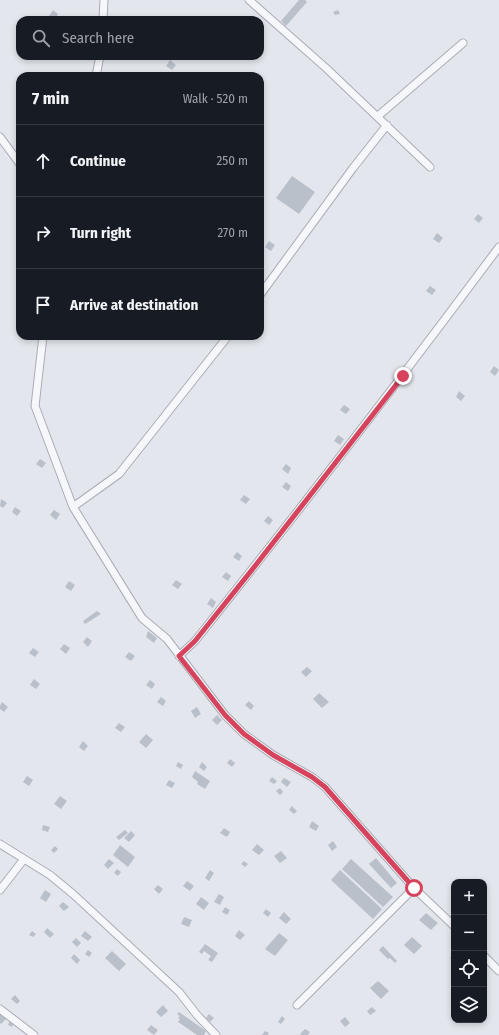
<!DOCTYPE html>
<meta charset="utf-8">
<style>
:root{--surface:#171b24;--page:#242831;--text:#f1f3f6;--muted:#9ea1a6;--line:#363941}
body{margin:0;font-family:"Fira Sans Condensed",sans-serif;background:var(--page);color:var(--text)}
.controls{position:absolute;right:12px;bottom:12px;display:grid;overflow:hidden;border-radius:8px;box-shadow:0 2px 6px #0003}
.controls button{width:36px;height:36px;display:grid;place-items:center;padding:0;border:0;border-bottom:1px solid var(--line);background:var(--surface);color:var(--text);font:20px sans-serif}
.stop{position:absolute;width:12px;height:12px;margin:-9px;border:3px solid #d5435c;border-radius:50%;background:#fff}
.stop.end{background:#d5435c;border-color:#fff;box-shadow:0 1px 4px #0008}
.list{margin:0;padding:0;list-style:none}
h2{display:flex;justify-content:space-between;align-items:center;height:52px;margin:0;padding:0 16px;font-size:17px}
h2 small{font-size:13px;font-weight:400;color:var(--muted)}
.list li{display:grid;grid-template-columns:26px 1fr auto;gap:12px;align-items:center;box-sizing:border-box;height:72px;padding:0 16px;border-top:1px solid var(--line)}
.list b{display:block;font-size:15px;white-space:nowrap}
.list em{font-size:13px;font-style:normal;color:var(--muted)}
.icon{flex:none;width:22px;height:22px;fill:none;stroke:currentColor;stroke-width:2;stroke-linecap:round;stroke-linejoin:round}
.map{position:relative;flex:none;width:499px;height:1035px;overflow:hidden}
.search{position:absolute;background:var(--surface);box-shadow:0 2px 6px #0003;left:16px;top:16px;width:248px;height:44px;display:flex;align-items:center;gap:10px;box-sizing:border-box;padding:0 14px;border-radius:12px;color:var(--muted);font-size:15px}
.panel{position:absolute;background:var(--surface);box-shadow:0 2px 6px #0003;left:16px;top:72px;width:248px;height:268px;border-radius:12px}
.map>svg:first-child{display:block}
.building{fill:#bac0ca}
.lines{fill:none;stroke-linecap:round;stroke-linejoin:round}
.minor-casing{stroke:#a8adb7;stroke-width:9}
.minor{stroke:#f6f7fa;stroke-width:7}
.route{stroke:#d5435c;stroke-width:5}
</style>
<div class="map">
<svg width="499" height="1035" viewBox="0 0 499 1035">
<rect width="100%" height="100%" fill="#e3e6ec"/>
<path class="building" d="M299,0H305L307,2L286,26L281,21Z
M53,10L58,14L55,20L49,16Z
M338,10L340,14L335,15L333,12Z
M170,60L176,65L172,70L166,66Z
M292,176L315,192L299,214L276,198Z
M478,214L483,218L479,223L474,219Z
M437,233L443,238L439,243L433,239Z
M269,241L275,245L271,251L265,247Z
M430,286L436,290L432,295L426,291Z
M494,366L499,370L495,376L490,372Z
M459,391L465,396L461,401L456,397Z
M344,405L350,409L346,414L340,410Z
M338,435L344,439L340,445L334,441Z
M40,459L46,463L42,468L36,464Z
M286,464L291,468L288,474L282,469Z
M286,482L291,486L288,491L282,487Z
M244,495L250,499L246,504L240,500Z
M1,499L7,503L3,508L0,506Z
M15,507L21,511L17,516L12,512Z
M54,510L60,514L56,520L50,515Z
M268,516L273,520L269,525L264,521Z
M237,552L242,556L239,561L233,557Z
M226,572L231,576L228,581L222,577Z
M176,580L182,584L178,589L172,585Z
M69,581L75,585L71,591L65,587Z
M211,598L216,602L213,608L207,604Z
M97,611L101,614L85,624L83,621Z
M148,631L157,638L154,643L146,637Z
M87,637L92,641L88,647L83,642Z
M64,644L70,648L66,654L60,649Z
M33,648L39,652L35,657L29,653Z
M129,652L135,656L131,661L125,657Z
M307,667L312,671L306,677L301,672Z
M34,679L40,684L36,689L30,685Z
M150,680L155,684L152,689L146,685Z
M319,693L329,702L322,708L313,699Z
M161,697L166,701L163,706L157,702Z
M249,701L254,706L251,710L245,705Z
M2,702L8,707L4,712L0,709V706Z
M197,707L201,714L195,718L191,711Z
M217,715L222,720L217,725L212,720Z
M119,723L125,727L121,732L115,728Z
M146,734L153,740L146,748L139,742Z
M83,741L88,746L84,751L79,747Z
M230,759L235,763L232,767L227,763Z
M178,762L183,765L181,769L176,766Z
M202,762L207,767L204,771L199,767Z
M195,771L210,781L205,789L197,784L198,782L192,777Z
M27,776L33,780L29,786L23,782Z
M272,777L277,781L274,784L269,781Z
M284,778L291,782L287,787L281,782Z
M169,780L175,783L172,788L166,785Z
M280,788L283,792L280,795L276,791Z
M60,796L67,801L61,809L54,804Z
M292,806L297,811L294,814L289,810Z
M312,821L319,826L316,831L309,827Z
M43,825L50,827L48,832L42,830Z
M224,828L230,832L227,837L220,833Z
M125,830L128,833L119,840L116,837Z
M131,831L135,835L129,842L124,838Z
M333,841L337,847L332,851L328,845Z
M257,844L264,850L259,855L252,850Z
M120,845L135,857L128,867L113,855Z
M55,846L58,849L54,853L51,850Z
M281,851L287,858L280,863L274,856Z
M376,858L397,883L391,888L369,864Z
M109,859L114,863L108,869L104,865Z
M351,859L393,897L383,907L342,869Z
M244,861L248,864L245,867L241,864Z
M117,869L121,872L118,876L114,873Z
M210,870L214,873L209,881L205,878Z
M340,870L382,909L373,919L331,880Z
M187,881L194,886L190,891L183,886Z
M158,885L163,889L159,894L154,889Z
M45,890L51,894L46,902L40,898Z
M219,894L224,897L220,905L214,902Z
M201,897L209,903L204,910L196,904Z
M63,902L69,907L64,911L59,906Z
M225,907L230,910L227,915L222,912Z
M266,909L271,913L268,917L263,913Z
M284,912L291,919L286,924L279,918Z
M426,913L438,923L431,930L419,920Z
M184,917L192,920L189,927L181,924Z
M47,928L54,934L50,938L44,932Z
M239,930L245,935L240,940L235,936Z
M32,931L36,934L33,937L29,935Z
M85,931L92,937L88,941L81,936Z
M279,933L288,940L275,956L265,949Z
M412,937L422,946L414,954L404,945Z
M76,938L81,943L77,947L72,942Z
M205,944L218,953L212,962L208,960L211,956L204,951L202,954L199,952Z
M383,946L397,961L395,963L390,958L388,959L379,950Z
M88,950L92,953L89,957L85,954Z
M112,951L126,964L119,971L105,958Z
M74,954L80,960L77,964L71,958Z
M454,954V962L450,958Z
M378,981L389,991L381,999L370,988Z
M15,995L20,1001L17,1004L11,999Z
M163,1005L168,1011L161,1017L156,1012Z
M372,1007L376,1011L370,1015L367,1011Z
M0,1012L7,1018L1,1024L0,1023Z
M179,1012L206,1031L204,1035H197L178,1022L180,1019L178,1018L180,1016L177,1014Z
M209,1014L214,1018L210,1022L206,1018Z
M282,1016L285,1019L281,1024L278,1022Z
M345,1017L350,1023L345,1027L340,1021Z
M10,1020L14,1023L12,1027L8,1025Z
M151,1025L158,1030L154,1035L147,1030Z
M305,1029L310,1032L308,1035H301L300,1034Z
M265,1031L269,1033L268,1035H262Z"/>
<g class="lines">
<defs>
<path id="minor" d="M249,0L326,68L430,167
M103,20L104,0
M96,76L100,56
M378,116L463,43
M0,137L20,164
M260,295L353,168L387,125
M43,336L35,406L73,507L142,618L167,639L225,715L244,734L273,755L312,777L325,787L414,888L454,926
M73,507L119,474L228,336
M179,656L195,641C299,511 400,380 499,247
M0,844L50,875L73,894L179,992L197,1015L216,1035
M0,890L24,859
M484,956L499,971
M297,1005L414,888
M0,1009L34,1035"/>
</defs>
<use href="#minor" class="minor-casing"/>
<use href="#minor" class="minor"/>
</g>
<g class="lines">
<path class="route" d="M403,376L255,566L195,641L179,656L225,715L244,734L273,755L312,777L325,787L414,888"/>
</g>
</svg>
<div class="controls">
<button>+</button>
<button>−</button>
<button><svg class="icon" aria-label="locate" viewBox="0 0 24 24"><circle cx="12" cy="12" r="6"/><path d="M12 2v4M12 18v4M2 12h4M18 12h4"/></svg></button>
<button><svg class="icon" aria-label="layers" viewBox="0 0 24 24"><path d="M12 4l9 5-9 5-9-5zM3 14l9 5 9-5"/></svg></button>
</div>
<div class="stop" style="left:414px;top:888px"></div>
<div class="stop end" style="left:403px;top:376px"></div>
<div class="search"><svg class="icon" aria-label="search" viewBox="0 0 24 24"><circle cx="10" cy="10" r="6"/><path d="M15 15l6 6"/></svg>Search here</div>
<section class="panel">
<h2>7 min<small>Walk · 520 m</small></h2>
<ul class="list">
<li><svg class="icon" aria-label="ahead" viewBox="0 0 24 24"><path d="M12 20V5M6 11l6-6 6 6"/></svg><div><b>Continue</b></div><em>250 m</em></li>
<li><svg class="icon" aria-label="right" viewBox="0 0 24 24"><path d="M7 20v-9h11M14 6l5 5-5 5"/></svg><div><b>Turn right</b></div><em>270 m</em></li>
<li><svg class="icon" aria-label="arrive" viewBox="0 0 24 24"><path d="M6 21V4h12l-3 4 3 4H6"/></svg><div><b>Arrive at destination</b></div></li>
</ul>
</section>
</div>
